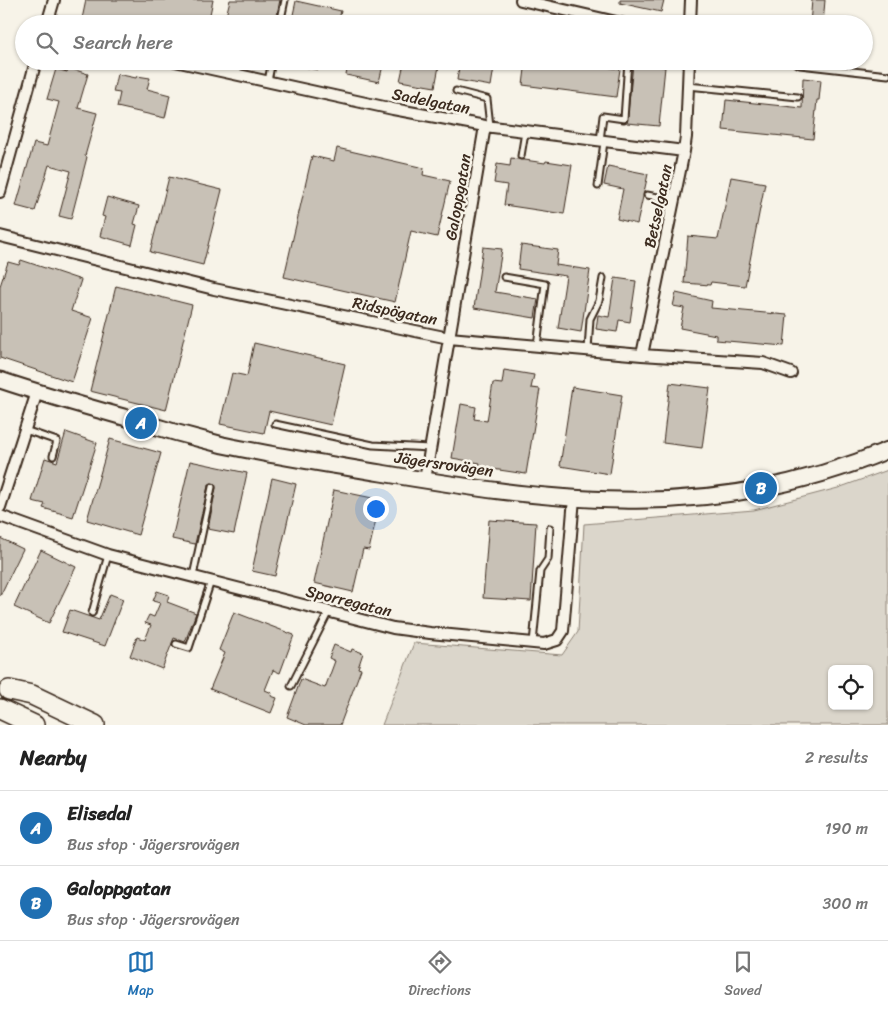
<!DOCTYPE html>
<meta charset="utf-8">
<style>
:root{--surface:#fff;--page:#f2f2f2;--text:#222;--muted:#767676;--line:#e0e0e0;--accent:#1f6fb2}
body{margin:0;font-family:Sriracha,sans-serif;background:var(--page);color:var(--text)}
.controls{position:absolute;right:15px;bottom:15px;display:grid;overflow:hidden;border-radius:8px;box-shadow:0 1px 4px #0004}
.controls button{width:45px;height:45px;display:grid;place-items:center;padding:0;border:0;border-bottom:1px solid var(--line);background:var(--surface);color:var(--text);font:25px sans-serif}
.you{position:absolute;left:375px;top:508px;width:18px;height:18px;margin:-12px;border:4px solid #fff;border-radius:50%;background:#1a73e8;box-shadow:0 0 0 8px #1a73e833}
.badge{display:grid;place-items:center;width:32px;height:32px;border-radius:50%;background:var(--accent);color:#fff;font-size:16px;font-weight:700}
.pin{position:absolute;translate:-50% -50%;border:2px solid #fff;box-shadow:0 1px 5px #0006}
.list{margin:0;padding:0;list-style:none}
h2{display:flex;justify-content:space-between;align-items:center;height:65px;margin:0;padding:0 20px;font-size:21px}
h2 small{font-size:16px;font-weight:400;color:var(--muted)}
.list li{display:grid;grid-template-columns:32px 1fr auto;gap:15px;align-items:center;box-sizing:border-box;height:75px;padding:0 20px;border-top:1px solid var(--line)}
.list b{display:block;font-size:19px;white-space:nowrap}
.list p{margin:0;font-size:16px;white-space:nowrap;color:var(--muted)}
.list em{font-size:16px;font-style:normal;color:var(--muted)}
.icon{flex:none;width:28px;height:28px;fill:none;stroke:currentColor;stroke-width:2;stroke-linecap:round;stroke-linejoin:round}
.map{position:relative;flex:none;width:888px;height:725px;overflow:hidden}
.search{position:absolute;background:var(--surface);box-shadow:0 1px 4px #0004;left:15px;right:15px;top:15px;height:55px;display:flex;align-items:center;gap:12px;box-sizing:border-box;padding:0 18px;border-radius:28px;color:var(--muted);font-size:19px}
.sheet{height:215px;background:var(--surface)}
nav{display:flex;justify-content:space-around;align-items:center;box-sizing:border-box;height:70px;border-top:1px solid var(--line);background:var(--surface);font-size:14px;color:var(--muted)}
nav a{display:grid;justify-items:center;gap:2px}
nav .on{color:var(--accent)}
.map>svg:first-child{display:block}
.green{fill:#dbd6cb;stroke:#8b8074;fill-rule:evenodd}
.building{fill:#c8c1b6;stroke:#3b2a1e}
.lines{fill:none;stroke-linecap:round;stroke-linejoin:round}
.lane-casing{stroke:#3b2a1e;stroke-width:9}
.street-casing{stroke:#3b2a1e;stroke-width:14}
.secondary-casing{stroke:#3b2a1e;stroke-width:19}
.highway-casing{stroke:#3b2a1e;stroke-width:22}
.lane{stroke:#f7f3e8;stroke-width:5}
.street{stroke:#f7f3e8;stroke-width:10}
.secondary{stroke:#f7f3e8;stroke-width:15}
.highway{stroke:#f7f3e8;stroke-width:19}
.labels{text-anchor:middle;dominant-baseline:central;stroke-width:5;stroke-linejoin:round;paint-order:stroke}
.street-label{font-size:16px;fill:#3b2a1e;stroke:#f7f3e8}
</style>
<div class="map">
<svg width="888" height="725" viewBox="0 0 888 725">
<rect width="100%" height="100%" fill="#f7f3e8"/>
<filter id="ink" filterUnits="userSpaceOnUse"><feTurbulence type="fractalNoise" baseFrequency=".02" numOctaves="2"/><feDisplacementMap in="SourceGraphic" scale="10" xChannelSelector="R" yChannelSelector="G"/><feConvolveMatrix kernelMatrix="1 2 1 2 8 2 1 2 1" color-interpolation-filters="sRGB"/></filter>
<g filter="url(#ink)">
<path class="green" d="M888,470V725H382L414,643L562,655L578,632L584,524L754,510L838,488ZM832,669H869V706H832Z"/>
<path class="building" d="M86,0H213L208,24H104L82,19Z
M230,0H280L275,24H224Z
M620,0H664L661,12L620,3Z
M812,0H825L823,24H810Z
M296,1L341,11L338,24H291Z
M292,61H320L318,70L291,64Z
M349,61H384L379,82L346,75Z
M412,61H440L435,87L400,81L404,63L411,64Z
M460,61H495L491,86L457,80Z
M526,61H560L620,69L616,97L523,85Z
M633,64L665,67L659,126L627,123Z
M69,68L88,74L78,108L97,113L85,156L87,157L71,219L59,216L71,171L49,165L35,211L16,206L34,143L47,146L59,102L47,99L56,69L67,72Z
M117,74L136,78L137,76L150,78L147,89L170,95L165,118L117,107L120,93L113,92Z
M803,78L821,80L819,100H817L813,139L723,130L726,100L802,108Z
M337,148L424,168L423,175L450,181L437,237L411,231L395,302L284,277L312,156L334,161Z
M511,158L545,163L546,161L572,165L564,214L504,205L507,185L494,183L497,164L510,166Z
M608,166L648,174L637,224L617,219L623,189L604,185Z
M169,177L222,190L203,265L150,252Z
M731,177L765,183L745,286L711,282L710,285L684,283L688,236L718,239Z
M107,197L139,206L134,224L137,225L132,245L100,236L105,217L102,216Z
M521,245L558,250L556,265L590,270L581,332L558,328L566,276L518,269Z
M483,247L502,249L495,292L538,299L535,318L474,308Z
M21,260L81,280L71,311L93,318L72,382L0,358V286L8,262L19,265Z
M615,278L636,281L630,322L619,320L617,332L596,329L598,315L609,317Z
M116,286L192,305L166,410L90,391Z
M676,293L712,301L711,308L787,315L784,346L716,340V335L680,328L684,308L673,306Z
M254,343L345,364L331,425L269,411L264,433L220,424L232,373L247,376Z
M504,370L534,375L531,388L540,389L526,474L479,467L480,463L452,458L461,404L476,407L474,419L487,421L493,383L502,384Z
M670,383L710,388L702,448L663,443Z
M572,387L622,395L610,474L560,466Z
M66,432L97,443L73,517L43,508L45,504L32,501L45,458L57,462Z
M110,439L161,453L138,535L87,520Z
M190,461L247,473L234,534L208,529L216,488L215,484L211,483L208,486L195,544L172,539Z
M272,478L296,484L275,576L252,571Z
M334,490L382,500L379,515H377L369,550L363,549L353,592L314,583Z
M489,520L536,523L531,601L483,598Z
M0,538L23,549L0,596Z
M41,550L76,567L49,623L14,607Z
M157,591L169,595L167,602L196,613L185,642L174,638L162,669L130,656L137,637L145,640L151,625L145,623L149,615L154,617L160,603L153,601Z
M110,594L123,599L105,646L62,632L70,610L99,620Z
M234,612L294,635L280,673L273,670L265,690L272,693L271,696L277,698L271,713L210,689L225,653L219,650Z
M334,645L351,652L352,649L363,653L358,668L361,669L340,725H306L287,717L301,679L325,688L335,661L329,658Z"/>
<g class="lines">
<defs>
<path id="lane" d="M280,24L285,0
M793,61L800,65L888,75
M268,81L272,61
M688,86L798,97
M456,91L487,99L490,126
M600,141L603,116L624,119L628,61
M521,156L525,132
M598,186L604,142
M647,195L674,200
M504,277L545,284L537,346
M588,350L590,319L599,301L603,278
M275,424L373,445L430,448
M25,430L57,441L53,456
M193,576L212,487
M92,613L108,555
M533,643L540,571L548,559L550,528
M176,644L189,648L211,581
M291,686L327,615L328,612"/>
<path id="street" d="M521,0L625,24
M47,24L54,0
M690,24L691,0
M175,61L393,109L485,126L684,151
M0,192L36,61
M0,236L214,289L449,338L642,355L763,363L791,373
M642,355L684,151L686,137L689,61
M425,480L485,126
M0,507L37,392
M0,516L108,555L393,628L430,633L544,644L557,640L563,631L574,498"/>
<path id="secondary" d="M0,380C42,394 84,406 127,418C159,428 191,437 223,445C275,456 328,464 381,473C460,486 540,499 621,500C712,502 804,485 888,450"/>
<path id="highway" d="M9,690L32,695L95,725
M0,709L34,725"/>
</defs>
<use href="#lane" class="lane-casing"/>
<use href="#street" class="street-casing"/>
<use href="#secondary" class="secondary-casing"/>
<use href="#highway" class="highway-casing"/>
<use href="#lane" class="lane"/>
<use href="#street" class="street"/>
<use href="#secondary" class="secondary"/>
<use href="#highway" class="highway"/>
</g>
</g>
<g class="labels">
<g class="street-label">
<text transform="translate(431 101) rotate(11)">Sadelgatan</text>
<text transform="translate(458 197) rotate(-80)">Galoppgatan</text>
<text transform="translate(658 206) rotate(-78)">Betselgatan</text>
<text transform="translate(395 311) rotate(12)">Ridspögatan</text>
<text transform="translate(444 464) rotate(8)">Jägersrovägen</text>
<text transform="translate(349 601) rotate(14)">Sporregatan</text>
</g>
</g>
</svg>
<div class="controls">
<button><svg class="icon" aria-label="locate" viewBox="0 0 24 24"><circle cx="12" cy="12" r="6"/><path d="M12 2v4M12 18v4M2 12h4M18 12h4"/></svg></button>
</div>
<div class="you"></div>
<div class="pin badge" style="left:141px;top:423px">A</div>
<div class="pin badge" style="left:761px;top:488px">B</div>
<div class="search"><svg class="icon" aria-label="search" viewBox="0 0 24 24"><circle cx="10" cy="10" r="6"/><path d="M15 15l6 6"/></svg>Search here</div>
</div>
<section class="sheet">
<h2>Nearby<small>2 results</small></h2>
<ul class="list">
<li><span class="badge">A</span><div><b>Elisedal</b><p>Bus stop · Jägersrovägen</p></div><em>190 m</em></li>
<li><span class="badge">B</span><div><b>Galoppgatan</b><p>Bus stop · Jägersrovägen</p></div><em>300 m</em></li>
</ul>
</section>
<nav>
<a class="on"><svg class="icon" aria-label="map" viewBox="0 0 24 24"><path d="M3 6l6-2 6 2 6-2v14l-6 2-6-2-6 2zM9 4v14M15 6v14"/></svg>Map</a>
<a><svg class="icon" aria-label="directions" viewBox="0 0 24 24"><path d="M12 3l9 9-9 9-9-9zM9 14v-3h6M13 9l2 2-2 2"/></svg>Directions</a>
<a><svg class="icon" aria-label="saved" viewBox="0 0 24 24"><path d="M7 4h10v16l-5-4-5 4z"/></svg>Saved</a>
</nav>
